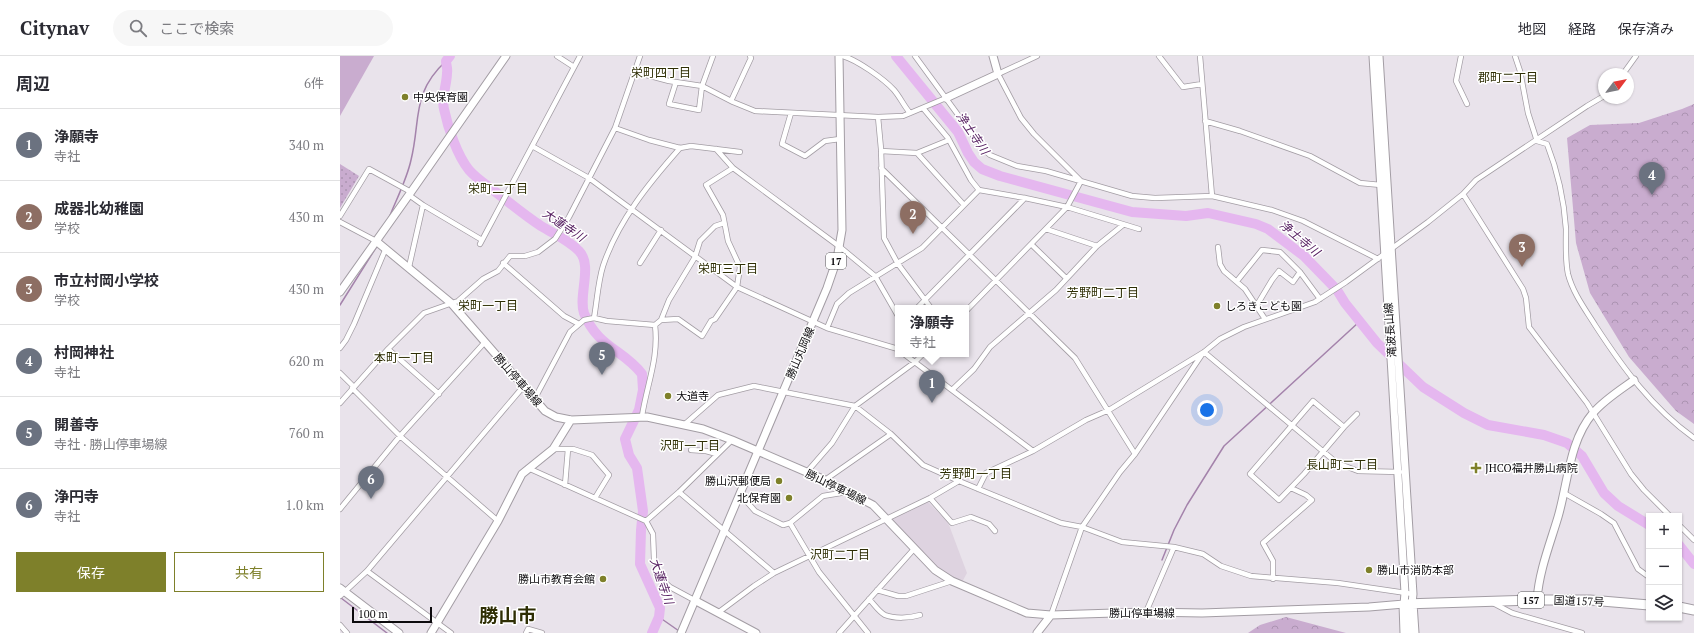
<!DOCTYPE html>
<html lang="ja">
<meta charset="utf-8">
<style>
:root{--surface:#fff;--page:#f7f7f7;--text:#2b2b33;--muted:#7c7c81;--line:#e1e1e2;--accent:#7e802a}
body{margin:0;font-family:"PT Serif","Noto Sans JP",serif;background:var(--page);color:var(--text)}
.controls{position:absolute;right:12px;bottom:12px;display:grid;overflow:hidden;border-radius:0px;box-shadow:0 1px 3px #0004}
.controls button{width:36px;height:36px;display:grid;place-items:center;padding:0;border:0;border-bottom:1px solid var(--line);background:var(--surface);color:var(--text);font:20px sans-serif}
.compass{position:absolute;left:1258px;top:12px;width:36px;height:36px;border-radius:50%;background:var(--surface);box-shadow:0 1px 3px #0004;rotate:58deg}
.scale{position:absolute;left:12px;bottom:10px;width:80px;box-sizing:border-box;padding-left:4px;border:2px solid #0c0a0d;border-top:0;font-size:11px;line-height:14px;white-space:nowrap;color:#0c0a0d;-webkit-text-stroke:3px #fff;paint-order:stroke}
.you{position:absolute;left:867px;top:354px;width:14px;height:14px;margin:-10px;border:3px solid #fff;border-radius:50%;background:#1a73e8;box-shadow:0 0 0 6px #1a73e833}
.badge{display:grid;place-items:center;width:26px;height:26px;border-radius:50%;background:var(--accent);color:#fff;font-size:13px;font-weight:700}
.pin{position:absolute;translate:-50% -33px;filter:drop-shadow(0 1px 2px #0008)}
.pin::after{content:'';position:absolute;top:21px;width:14px;height:12px;background:inherit;clip-path:polygon(0 0,100% 0,50% 100%)}
.popup{position:absolute;left:555px;top:249px;width:74px;height:52px;box-sizing:border-box;display:grid;place-content:center;border-radius:0px;background:var(--surface);filter:drop-shadow(0 1px 3px #0005);font-size:13px;white-space:nowrap;color:var(--muted)}
.popup b{font-size:15px;color:var(--text)}
.popup::after{content:'';position:absolute;left:50%;top:100%;margin-left:-8px;border:8px solid transparent;border-top-color:var(--surface)}
.list{margin:0;padding:0;list-style:none}
h2{display:flex;justify-content:space-between;align-items:center;height:52px;margin:0;padding:0 16px;font-size:17px}
h2 small{font-size:13px;font-weight:400;color:var(--muted)}
.list li{display:grid;grid-template-columns:26px 1fr auto;gap:12px;align-items:center;box-sizing:border-box;height:72px;padding:0 16px;border-top:1px solid var(--line)}
.list b{display:block;font-size:15px;white-space:nowrap}
.list p{margin:0;font-size:13px;white-space:nowrap;color:var(--muted)}
.list em{font-size:13px;font-style:normal;color:var(--muted)}
.actions{display:flex;gap:8px;padding:12px 16px}
.actions a{flex:1;padding:9px 0;border:1px solid var(--accent);border-radius:0px;text-align:center;font-size:14px;color:var(--accent)}
.actions .main{background:var(--accent);color:#fff}
.icon{flex:none;width:22px;height:22px;fill:none;stroke:currentColor;stroke-width:2;stroke-linecap:round;stroke-linejoin:round}
.map{position:relative;flex:none;width:1354px;height:577px;overflow:hidden}
header{display:flex;align-items:center;gap:24px;box-sizing:border-box;height:56px;padding:0 20px;background:var(--surface);border-bottom:1px solid var(--line)}
header strong{font-size:19px}
nav{display:flex;gap:22px;margin-inline-start:auto;font-size:14px}
.search{width:280px;height:36px;background:var(--page);display:flex;align-items:center;gap:10px;box-sizing:border-box;padding:0 14px;border-radius:22px;color:var(--muted);font-size:15px}
main{display:flex}
aside{flex:1;background:var(--surface)}
.map>svg:first-child{display:block}
.built{fill:#ded3e0}
.grass{fill:#c9accf}
.forest{fill:url(#forest-crowns)}
.park{fill:url(#park-dots)}
.lines{fill:none;stroke-linecap:round;stroke-linejoin:round}
.stream{stroke:#a483ab;stroke-width:1.5}
.river{stroke:#e5b7ef;stroke-width:10}
.street-casing{stroke:#a39da4;stroke-width:6}
.secondary-casing{stroke:#a39da4;stroke-width:9}
.primary-casing{stroke:#a39da4;stroke-width:9}
.highway-casing{stroke:#a39da4;stroke-width:11}
.street{stroke:#fff;stroke-width:4.5}
.secondary{stroke:#fff;stroke-width:7}
.primary{stroke:#fff;stroke-width:7}
.highway{stroke:#fff;stroke-width:9}
.poi-dot{fill:#7e802a;stroke:#fff;stroke-width:1.5}
.labels{text-anchor:middle;dominant-baseline:central;stroke-width:3;stroke-linejoin:round;paint-order:stroke}
.shield{fill:#fff;stroke:#555456;stroke-width:1}
.shield-label{font-size:10px;font-weight:bold;fill:#0c0a0d}
.poi-label{font-size:11px;fill:#0c0a0d;stroke:#fff;text-anchor:start}
.street-label{font-size:11px;fill:#0c0a0d;stroke:#fff}
.neighbourhood-label{font-size:12px;fill:#2e2e04;stroke:#fff}
.water-label{font-size:12px;font-style:italic;fill:#572062;stroke:#fff}
.town-label{font-size:19px;font-weight:bold;fill:#2e2e04;stroke:#fff}
</style>
<header>
<strong>Citynav</strong>
<div class="search"><svg class="icon" aria-label="search" viewBox="0 0 24 24"><circle cx="10" cy="10" r="6"/><path d="M15 15l6 6"/></svg>ここで検索</div>
<nav><a>地図</a><a>経路</a><a>保存済み</a></nav>
</header>
<main>
<aside>
<h2>周辺<small>6件</small></h2>
<ul class="list">
<li><span class="badge" style="background:#6b7280">1</span><div><b>浄願寺</b><p>寺社</p></div><em>340 m</em></li>
<li><span class="badge" style="background:#8d6e63">2</span><div><b>成器北幼稚園</b><p>学校</p></div><em>430 m</em></li>
<li><span class="badge" style="background:#8d6e63">3</span><div><b>市立村岡小学校</b><p>学校</p></div><em>430 m</em></li>
<li><span class="badge" style="background:#6b7280">4</span><div><b>村岡神社</b><p>寺社</p></div><em>620 m</em></li>
<li><span class="badge" style="background:#6b7280">5</span><div><b>開善寺</b><p>寺社 · 勝山停車場線</p></div><em>760 m</em></li>
<li><span class="badge" style="background:#6b7280">6</span><div><b>浄円寺</b><p>寺社</p></div><em>1.0 km</em></li>
</ul>
<div class="actions"><a class="main">保存</a><a>共有</a></div>
</aside>
<div class="map">
<svg width="1354" height="577" viewBox="0 0 1354 577">
<defs>
<pattern id="forest-crowns" width="20" height="18" patternUnits="userSpaceOnUse"><rect width="20" height="18" fill="#c9accf"/><path d="M2 6a3 3 0 1 1 6 0M12 15a3 3 0 1 1 6 0" fill="none" stroke="#ab93b1"/></pattern>
<pattern id="park-dots" width="8" height="8" patternUnits="userSpaceOnUse"><rect width="8" height="8" fill="#c9accf"/><path d="M2 2h.1M6 6h.1" fill="none" stroke="#ab93b1" stroke-width="1.8" stroke-linecap="round"/></pattern>
</defs>
<rect width="100%" height="100%" fill="#e9e3eb"/>
<path class="built" d="M587,445L606,464L609,469L627,517L622,526L608,519L594,509L551,461Z"/>
<path class="grass" d="M0,0H34L0,60Z"/>
<path class="forest" d="M1354,48V368L1336,355L1289,301L1250,237L1236,187L1227,82L1250,69L1299,67L1342,53Z
M946,561L1006,577H908L920,569Z"/>
<path class="park" d="M0,108L19,120L0,152Z"/>
<g class="lines">
<path class="stream" d="M49,162C56,144 67,123 71,104C81,64 71,37 106,5
M0,249L37,190
M822,504L834,474L847,449L884,390L1019,266
M1,542L47,577
M319,561L339,575"/>
<path class="river" d="M110,0L106,5C106,9 108,13 107,17C107,28 101,42 104,53C108,72 117,99 129,114C136,122 145,128 153,134C169,146 184,159 201,170C214,178 229,184 239,195C253,209 238,240 244,257C257,291 284,294 302,318L303,334L299,354L285,383L289,399L297,412L303,455L301,474L300,508L320,552L319,561L312,577
M556,0L618,76L628,97L634,106L642,113L660,120L792,156L846,160L868,157L916,168L928,173L964,200L997,234L1005,247L1037,287L1083,331L1124,357L1148,369L1204,379L1227,387L1242,400L1264,437L1278,450L1309,469
M1339,489L1354,508"/>
<defs>
<path id="street" d="M217,0L234,11
M503,0C517,4 544,23 554,34C560,41 564,50 570,57
M575,0L643,93L650,99L677,110L706,115L792,140L815,142L872,140L932,154L963,165L1038,203
M697,0L658,18L681,62L694,78L740,124
M819,0L843,31L862,28
M860,0L872,140
M1121,0L1116,25L1127,48
M1175,0L1180,15L1188,57L1197,85
M295,16L329,25L362,30L393,46L415,55L538,61L563,60L606,42
M1283,18L1296,0
M336,26L329,48L359,54L362,30L373,0
M391,45L411,2L410,0
M583,52L608,82L631,124L639,134L685,142L727,151L799,173
M451,57L442,88L465,100L485,85L500,83
M538,61L541,93L544,182L558,208L591,252
M865,65L900,75L970,100L1020,127L1041,129
M275,72L309,84L340,92L351,90L400,96
M1197,85L1207,88C1218,116 1224,143 1226,173C1226,188 1225,203 1228,218C1233,237 1245,253 1255,269C1283,312 1312,352 1354,382
M192,90L249,122L397,231L487,272L558,293
M376,93L393,112L500,191L535,220L558,260
M541,95L577,97L624,149
M577,97L609,84
M541,112L735,302L795,398
M1123,138L1183,233L1186,242L1189,271L1247,347L1291,418L1304,434L1330,460
M69,139L83,149
M0,160L29,113L71,136
M0,166L36,185
M706,173L757,190
M140,188L240,0
M691,188L726,222
M878,191L880,208L884,215L905,233L925,263
M163,207L224,260L239,268
M300,207L321,174
M69,211L83,149L142,184
M897,225L922,194L940,196L960,216L980,243
M917,249L932,224L939,215L953,226L960,216
M577,252L685,142
M626,255L727,151L741,125
M254,262C257,245 258,226 263,210C278,165 309,127 340,92
M321,264L338,263L362,280L371,265L375,263L397,231L400,211L388,185L383,159L366,129L393,112
M487,272L497,248L509,237L582,192L639,134
M0,292L6,284L14,268L46,192
M48,293L99,338
M864,296L997,407L1018,415L1060,416
M564,298L693,395
M0,317L14,331
M12,332L60,380L158,465
M612,334L634,313L650,291L716,234L757,190L783,169
M194,344L230,276L244,264L254,262L267,265L315,269L321,264L329,244L355,201L360,185L375,170L384,167
M973,345L1004,371L964,418L939,444L910,418Z
M0,347L48,293L84,257L118,245L143,223L158,215L170,200H185L198,196L215,183L229,161L275,72L300,0
M302,360C307,328 319,302 315,269
M345,368L378,339L414,330L515,350L551,378L583,409L619,425L721,467L742,471L782,486L834,491L863,498L881,510L911,520L998,527L1073,538
M1004,371L1017,358
M213,393H233L252,399L269,419L255,442
M351,394L366,395L377,398
M188,412L306,465L313,478L314,503L319,521L330,531L356,545
M466,417L492,387L515,350L575,306L583,298
M485,424L551,378
M225,429L228,393
M638,433L646,417L693,395L746,364L769,354L864,296L880,283L904,271L975,246L1006,226L1088,166L1123,138L1136,124L1247,50L1264,40
M339,436L434,517
M507,436L483,440L450,467L479,516L528,577
M1224,437L1261,458L1274,467L1298,513L1309,521
M400,438L415,455L443,469L450,467
M590,442L612,467L631,461L649,468L655,475
M0,453L60,380L145,286
M306,465L339,436L392,384
M1339,469L1354,484
M27,515L111,577
M933,523V505L923,487L972,444L966,439L951,432
M537,534L558,540H566L612,525
M0,540L27,515L183,331
M529,543C534,548 539,556 545,559C555,563 570,562 580,559
M1153,547L1172,557L1242,577
M379,556L414,530L434,517L590,442L619,425
M806,556L834,491
M711,559L742,471L780,416L795,398L863,297
M0,569L7,577
M186,577L188,573L202,577
M499,577L574,493"/>
<path id="secondary" d="M1039,0L1073,538L1072,547
M606,42L658,18L653,0
M36,185L111,247L205,355L216,361L231,364L307,361L363,373L392,384L485,424L533,449L595,514L612,525L687,557L711,559L806,556L862,557L1029,551L1064,548L1065,537L1033,0
M0,236L71,136L166,0
M0,532L59,577
M1197,544C1199,515 1210,488 1218,461C1228,427 1229,385 1253,357C1264,344 1280,334 1294,324
M356,545L416,577
M91,577L158,465L182,418L213,393L231,364
M697,577L711,559"/>
<path id="primary" d="M341,577L487,232L497,203L502,174L499,0"/>
<path id="highway" d="M1072,547L1074,577
M1339,551L1354,554
M1065,577L1064,548L1197,544H1250L1309,549"/>
</defs>
<use href="#street" class="street-casing"/>
<use href="#secondary" class="secondary-casing"/>
<use href="#primary" class="primary-casing"/>
<use href="#highway" class="highway-casing"/>
<use href="#street" class="street"/>
<use href="#secondary" class="secondary"/>
<use href="#primary" class="primary"/>
<use href="#highway" class="highway"/>
</g>
<g class="poi-dot">
<circle cx="65" cy="41" r="4"/>
<circle cx="877" cy="250" r="4"/>
<circle cx="328" cy="340" r="4"/>
<path d="M1134 406h4v4h4v4h-4v4h-4v-4h-4v-4h4z"/>
<circle cx="439" cy="425" r="4"/>
<circle cx="449" cy="442" r="4"/>
<circle cx="1029" cy="514" r="4"/>
<circle cx="263" cy="523" r="4"/>
</g>
<g class="labels">
<g class="shield">
<rect x="486" y="197" width="20" height="16" rx="3"/>
<rect x="1178" y="536" width="26" height="16" rx="3"/>
</g>
<g class="shield-label">
<text x="496" y="205">17</text>
<text x="1191" y="544">157</text>
</g>
<g class="poi-label">
<text x="73" y="41">中央保育園</text>
<text x="885" y="250">しろきこども園</text>
<text x="336" y="340">大道寺</text>
<text x="1145" y="412">JHCO福井勝山病院</text>
<text x="431" y="425" text-anchor="end">勝山沢郵便局</text>
<text x="441" y="442" text-anchor="end">北保育園</text>
<text x="1037" y="514">勝山市消防本部</text>
<text x="255" y="523" text-anchor="end">勝山市教育会館</text>
</g>
<g class="street-label">
<text transform="translate(1050 274) rotate(-94)">滝波長山線</text>
<text transform="translate(460 297) rotate(-67)">勝山丸岡線</text>
<text transform="translate(178 324) rotate(49)">勝山停車場線</text>
<text transform="translate(496 431) rotate(26)">勝山停車場線</text>
<text transform="translate(1239 545) rotate(2)">国道157号</text>
<text x="802" y="557">勝山停車場線</text>
</g>
<g class="neighbourhood-label">
<text x="321" y="16">栄町四丁目</text>
<text x="1168" y="21">郡町二丁目</text>
<text x="158" y="132">栄町二丁目</text>
<text x="388" y="212">栄町三丁目</text>
<text x="763" y="236">芳野町二丁目</text>
<text x="148" y="249">栄町一丁目</text>
<text x="64" y="301">本町一丁目</text>
<text x="350" y="389">沢町一丁目</text>
<text x="1002" y="408">長山町二丁目</text>
<text x="636" y="417">芳野町一丁目</text>
<text x="500" y="498">沢町二丁目</text>
</g>
<g class="water-label">
<text transform="translate(633 77) rotate(56)">浄土寺川</text>
<text transform="translate(224 169) rotate(34)">大蓮寺川</text>
<text transform="translate(960 182) rotate(40)">浄土寺川</text>
<text transform="translate(322 525) rotate(71)">大蓮寺川</text>
</g>
<g class="town-label">
<text x="168" y="558">勝山市</text>
</g>
</g>
</svg>
<div class="controls">
<button>+</button>
<button>−</button>
<button><svg class="icon" aria-label="layers" viewBox="0 0 24 24"><path d="M12 4l9 5-9 5-9-5zM3 14l9 5 9-5"/></svg></button>
</div>
<svg class="compass" viewBox="-18 -18 36 36"><path d="M0-13l5 13h-10z" fill="#e53935"/><path d="M0 13l5-13h-10z" fill="#7c7c81"/></svg>
<div class="scale">100 m</div>
<div class="you"></div>
<div class="pin badge" style="left:592px;top:347px;background:#6b7280">1</div>
<div class="popup"><b>浄願寺</b>寺社</div>
<div class="pin badge" style="left:573px;top:178px;background:#8d6e63">2</div>
<div class="pin badge" style="left:1182px;top:211px;background:#8d6e63">3</div>
<div class="pin badge" style="left:1312px;top:139px;background:#6b7280">4</div>
<div class="pin badge" style="left:262px;top:319px;background:#6b7280">5</div>
<div class="pin badge" style="left:31px;top:443px;background:#6b7280">6</div>
</div>
</main>
